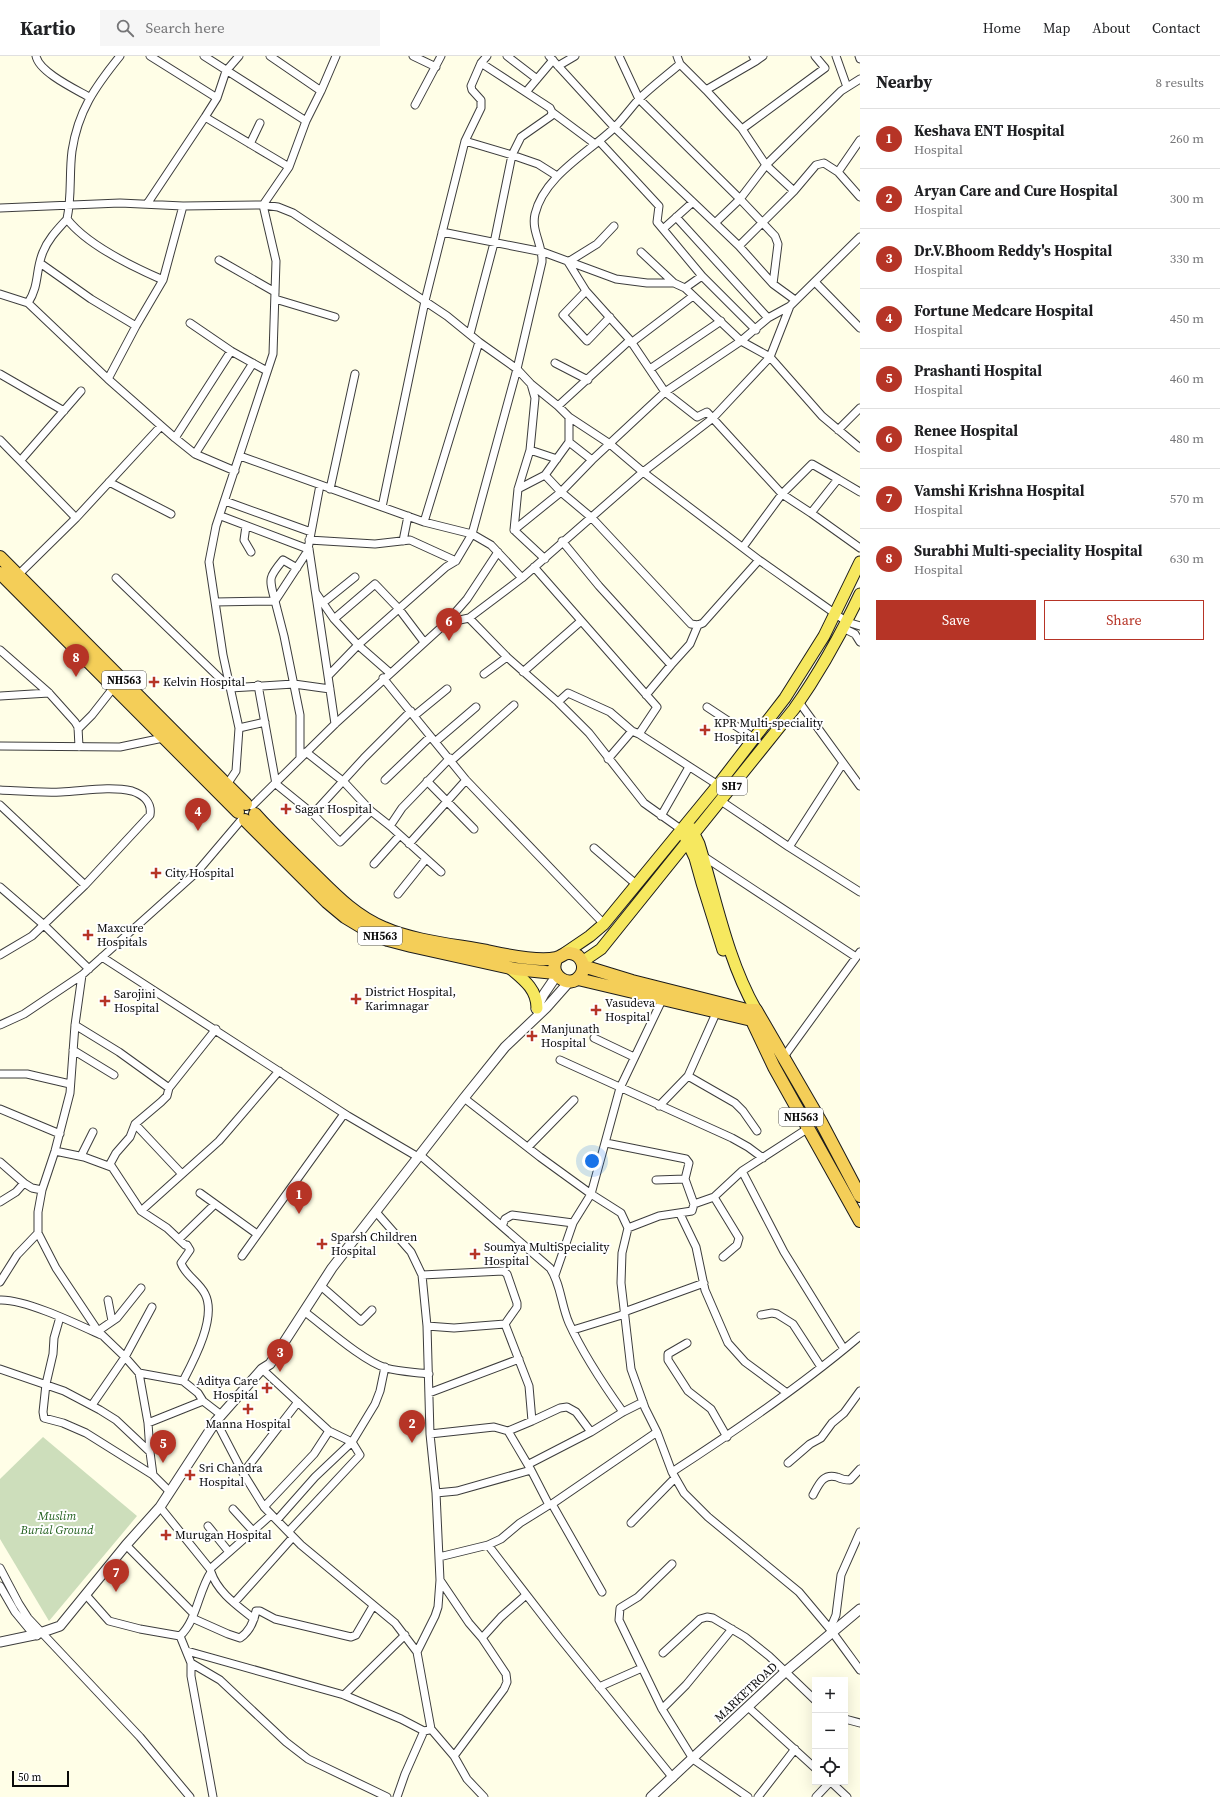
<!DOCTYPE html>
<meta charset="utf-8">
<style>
:root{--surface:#fff;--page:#f6f6f6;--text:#202124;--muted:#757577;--line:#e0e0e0;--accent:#b63426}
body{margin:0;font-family:"Source Serif 4",serif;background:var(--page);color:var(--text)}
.controls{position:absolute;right:12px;bottom:12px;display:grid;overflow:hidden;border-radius:0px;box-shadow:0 4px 16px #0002}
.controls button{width:36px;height:36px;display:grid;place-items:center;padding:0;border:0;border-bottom:1px solid var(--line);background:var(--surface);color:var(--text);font:20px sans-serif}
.scale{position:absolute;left:12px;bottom:10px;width:57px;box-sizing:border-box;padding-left:4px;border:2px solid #0a0a0a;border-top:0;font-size:11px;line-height:14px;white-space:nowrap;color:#0a0a0a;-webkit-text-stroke:3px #fff;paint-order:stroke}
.you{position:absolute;left:592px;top:1105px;width:14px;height:14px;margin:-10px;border:3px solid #fff;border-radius:50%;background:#1a73e8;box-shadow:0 0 0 6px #1a73e833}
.badge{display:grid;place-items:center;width:26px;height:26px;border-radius:50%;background:var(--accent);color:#fff;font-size:13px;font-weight:700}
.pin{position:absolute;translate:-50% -33px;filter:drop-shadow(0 1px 2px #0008)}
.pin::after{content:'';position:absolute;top:21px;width:14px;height:12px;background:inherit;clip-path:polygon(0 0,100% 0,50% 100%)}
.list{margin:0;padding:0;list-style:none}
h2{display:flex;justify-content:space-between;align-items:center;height:52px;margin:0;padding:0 16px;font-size:17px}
h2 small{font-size:13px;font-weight:400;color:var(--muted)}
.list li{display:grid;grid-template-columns:26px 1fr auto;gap:12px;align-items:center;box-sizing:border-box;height:60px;padding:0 16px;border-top:1px solid var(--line)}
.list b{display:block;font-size:15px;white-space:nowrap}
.list p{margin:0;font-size:13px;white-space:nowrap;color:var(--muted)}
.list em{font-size:13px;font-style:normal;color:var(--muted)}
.actions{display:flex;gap:8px;padding:12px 16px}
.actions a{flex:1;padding:9px 0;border:1px solid var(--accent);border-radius:0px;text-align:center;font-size:14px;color:var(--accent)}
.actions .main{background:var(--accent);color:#fff}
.icon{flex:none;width:22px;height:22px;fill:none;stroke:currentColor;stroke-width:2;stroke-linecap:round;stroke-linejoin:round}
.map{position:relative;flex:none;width:860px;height:1741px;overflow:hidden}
header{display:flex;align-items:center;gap:24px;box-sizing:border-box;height:56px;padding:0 20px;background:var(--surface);border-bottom:1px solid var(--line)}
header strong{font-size:19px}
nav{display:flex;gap:22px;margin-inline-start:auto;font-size:14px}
.search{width:280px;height:36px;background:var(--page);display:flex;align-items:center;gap:10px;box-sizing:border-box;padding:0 14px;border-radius:0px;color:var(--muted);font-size:15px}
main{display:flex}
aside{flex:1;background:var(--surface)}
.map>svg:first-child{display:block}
.cemetery{fill:#cddebb}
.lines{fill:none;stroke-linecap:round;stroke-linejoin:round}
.minor-casing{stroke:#3d3d3d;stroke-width:9}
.tertiary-casing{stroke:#3d3d3d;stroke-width:11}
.primary-casing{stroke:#1b1b1b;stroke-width:13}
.trunk-casing{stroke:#1b1b1b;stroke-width:14}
.minor{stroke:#fff;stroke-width:7}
.tertiary{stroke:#fff;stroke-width:9}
.primary{stroke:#f6e85f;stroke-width:11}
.trunk{stroke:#f4ce58;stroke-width:12}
.poi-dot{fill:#b63426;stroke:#fff;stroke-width:1.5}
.labels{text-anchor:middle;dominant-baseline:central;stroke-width:4;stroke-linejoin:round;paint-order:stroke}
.shield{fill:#fff;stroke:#545454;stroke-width:1}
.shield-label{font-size:11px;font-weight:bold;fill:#0a0a0a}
.poi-label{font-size:12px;fill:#0a0a0a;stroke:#fff;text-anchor:start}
.park-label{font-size:12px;font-style:italic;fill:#215f1d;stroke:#fff}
.street-label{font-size:12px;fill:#0a0a0a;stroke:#fff}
</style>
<header>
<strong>Kartio</strong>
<div class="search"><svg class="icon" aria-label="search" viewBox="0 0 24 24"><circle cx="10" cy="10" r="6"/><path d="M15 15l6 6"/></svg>Search here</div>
<nav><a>Home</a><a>Map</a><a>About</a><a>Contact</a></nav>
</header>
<main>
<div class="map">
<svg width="860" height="1741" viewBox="0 0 860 1741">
<rect width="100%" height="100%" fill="#fffee7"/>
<path class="cemetery" d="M43,1381L137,1460L49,1565L0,1483V1423Z"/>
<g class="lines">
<defs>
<path id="minor" d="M36,0C39,16 75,33 89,41
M120,0C95,31 78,55 72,95C69,118 72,140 67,163C87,189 133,211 163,224
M150,0L217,42
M204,0L306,65
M270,0L321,35
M413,0L436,11
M507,0L537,23
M549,0L614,71L715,167L740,143L766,109L742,73L706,34
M619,0L639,43L740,143L775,180L778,188L773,228L795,244
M677,0L680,8L706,34L756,5L753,0
M836,0L847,31
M859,0L860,3
M756,5L763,0
M481,7L550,52L552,56L551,60L521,81L512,99L538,108L557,120
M558,10L575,0
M526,36L553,4
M415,49L441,0
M552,56L595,88
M205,61L289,111L263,149L276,205L273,298L216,470L209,506L223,599L239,672L236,715L228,727
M742,73L825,12L815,0
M860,84L838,116L860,141
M465,85L481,52V44L472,34L471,30L481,7L487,0
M599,85L659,150L657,166L702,220
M250,88L260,67
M289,111L306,65L321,35L336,0
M794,135L766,109L841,35L860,23
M147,148L205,61L217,42L226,15L239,0
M183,150L163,224L136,270L108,323L175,382L231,295
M0,152L120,147L183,150L263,149L278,151L293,157L447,260L479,286L517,313L531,328L558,350L569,361L610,388L643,416L759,504L847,566L860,570
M676,161L768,262
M715,167L739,190L773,228
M614,170L597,188L568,206L586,235L630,284L665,336L697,361L707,356L782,438L811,457
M663,173L693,146
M442,176L543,196L616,223L647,227H674
M739,190L794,135L816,109L824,107L838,116
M219,204L275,236
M40,207L91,243L136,270
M815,226L860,272
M685,232L702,220L756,274
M586,235L563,259L587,285L610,261
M0,238L28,247L108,323
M275,243L335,261
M28,247C40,228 35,215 43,196C48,183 58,173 67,163
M790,250L770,301L822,360L860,392
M190,267L231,295L267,315
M631,287L693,240
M555,307L588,324
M650,313L721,265
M0,318L64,355
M558,350L630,284
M838,374L860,352
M175,382L195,398L235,415
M0,384L76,462
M569,386L592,404
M530,394L557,403
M195,398L253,307
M240,400L424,466L472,478L491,489L522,522L469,562L446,567L335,668L252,750
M21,404L81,335
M545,419L561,436L592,462L691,568L698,569L703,567L759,504
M109,426L171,458
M320,429L308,493H309L328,620
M330,433L355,318
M518,433L545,419L569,386V361
M860,436L838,423L811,457L860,492
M225,445L311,476
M382,451L425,245L465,85L512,99L494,187L470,278
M221,460L308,493
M424,466L479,286
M246,470L244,484L251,496
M514,474L561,436L592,404L665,336L741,285L768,262L790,250L860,181
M514,474L518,433L530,394L535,342L531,328
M514,474L545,503
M309,484L375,488L410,484L456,505
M403,485L408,460
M562,485L599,530L671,609L646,639
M743,491L782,438L812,408L838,423
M534,511L657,651L639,678L632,675L608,703
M16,521L76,462L161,370
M116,522L230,632L294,628L330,633
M522,522L643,416L713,362L770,301L741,285L685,232L674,227L641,196
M316,537L334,563L358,589L390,617
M215,546L275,545C269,522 268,522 283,504L297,512
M324,546L355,521
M469,562L507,601L558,646L589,677L644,747L682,774
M334,563L375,528L399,553L424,586
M446,567L467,543L498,496
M843,572L855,578L860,586
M0,594L49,637L75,666L78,671L79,691
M671,609L690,588L698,569
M523,616L581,565
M484,618L507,601
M383,622L466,724L604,868
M258,629L276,728L313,758L340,786L371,755
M0,640L49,637
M558,646L568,637L610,656L632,675
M799,646L860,730
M707,651L754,682
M414,660L447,633
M335,668L328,620L358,589L446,511L456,505L472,478L517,313L542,206C543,189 531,175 535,158C544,120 588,97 614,72C623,63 630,53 638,44C651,31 666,20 680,8
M239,672L265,666
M78,673L92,659L114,631
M639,678L718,729
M435,686L476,651
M0,690L120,691L163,682
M306,696L344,726L371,755L390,770L441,816
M300,701V659L284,580L275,545L309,493
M451,705L514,649
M385,724L430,681
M427,725L474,773
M0,734C20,735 41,737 61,736C84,735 110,730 132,735C144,739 152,747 150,759L85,829L0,749
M721,745L789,791L860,836
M313,758L364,702L411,655
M661,760L689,711
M390,770L402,752L450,702
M409,788L466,724
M789,791L843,707
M594,792L637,829
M703,800L856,901
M374,808L400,779
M0,831L44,869L89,913
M398,838L426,803
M0,899L32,880L85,829
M102,901L348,1060L418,1101
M82,919L75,969L70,1037L55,1095L42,1134L38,1156V1177L56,1212L98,1275L125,1301L139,1317L183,1325
M0,969L24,958L82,919L197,816L242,763
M75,969L119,996L169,1032
M594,982L634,1001
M73,994L114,1019
M783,1002L860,896
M560,1004L732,1082L748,1091L763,1102
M0,1018H27L70,1028
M688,1020L735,1047L743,1055L757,1075
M464,1042L540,1101L591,1138L621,1157L628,1172L622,1197L621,1227L631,1313L645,1352L657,1376L672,1416L684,1437L708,1461L799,1536L830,1573L860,1614
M659,1050L688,1020L717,955
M0,1053L60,1078
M135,1068L181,1117
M807,1073L742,1115L784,1196L844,1293
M606,1087L686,1103L689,1107L685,1123L694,1148
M528,1091L574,1044
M55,1095L84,1101L111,1111
M420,1099L550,1212C561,1228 561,1249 569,1267C583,1298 603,1328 623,1356
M81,1100L93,1076
M0,1106L24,1127
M656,1124L685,1123
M200,1137L257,1178
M714,1141L739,1182L737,1189L723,1201
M0,1146L16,1136L24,1127L32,1132L42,1134
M141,1155L110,1108L116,1097L130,1081L135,1068L161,1046L167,1040L169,1032L216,973
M376,1156L411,1196L422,1219L427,1270L430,1378L436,1437L440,1524L469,1567L482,1582L506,1618L507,1626L504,1633L454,1700
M680,1158L696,1191L705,1234L728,1287L745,1306L787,1337
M502,1170L505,1163L512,1159L573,1167
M628,1172L659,1160L692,1155L694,1148L714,1141L742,1115
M179,1183L215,1148
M242,1200L344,1058
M422,1219L503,1215L507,1218L517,1247V1251L505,1268
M555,1219L573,1167L591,1138L620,1032L663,942
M0,1226L17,1199L38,1177
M321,1230L361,1265L372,1254
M0,1244C25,1243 77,1268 101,1279
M108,1244L112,1265
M305,1256C325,1271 363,1305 386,1312C400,1316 415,1316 429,1318
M624,1256L704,1227
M761,1259L772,1257L777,1258L793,1268L821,1311
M60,1261L54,1282L53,1298L46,1328L43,1356L44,1362L63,1367L86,1377L153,1419
M427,1270L454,1272L505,1268L529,1330L532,1365L508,1375L531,1414L457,1435L436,1437
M573,1274L625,1258
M98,1275L117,1262L141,1232
M687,1287L668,1298V1304L688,1335L711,1353L727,1381
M0,1313L64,1335L100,1354L116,1364L150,1396L153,1419L170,1436
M262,1313L329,1375L352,1386L360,1399L289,1475
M139,1317L148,1367L150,1396
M429,1337L519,1303
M92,1349L125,1301L152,1251
M220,1358L203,1345L198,1337L183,1325C194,1304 217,1261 205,1238C199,1226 185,1219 181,1207L190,1194L187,1189H185L167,1172L141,1155L219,1085L279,1015
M216,1365L243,1417L264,1451L301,1489L395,1567L417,1596L431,1673L454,1700L467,1723L484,1741
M532,1365L560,1352L567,1351L576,1356L591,1376
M148,1367L203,1345
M430,1378L494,1371L508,1375
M788,1407L810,1388L821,1382L832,1367L844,1357L860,1335
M529,1408L591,1376L623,1356L643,1346
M672,1416C737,1374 801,1330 860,1280
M243,1417L298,1346
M813,1439C819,1428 823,1417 837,1421C841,1423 845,1424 850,1424L860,1413
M552,1448L657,1376
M549,1449L552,1448L602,1536
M160,1451L210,1513
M264,1451L314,1398L329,1375
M233,1453L253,1475
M277,1464L315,1421L352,1386L375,1348L380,1335L385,1311
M631,1467L675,1422
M208,1470L229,1496
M126,1489L193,1557
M488,1489L559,1581L673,1722
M439,1501L488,1489L501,1483L520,1467L549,1449L531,1414
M672,1508L638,1541L620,1552L619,1564L662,1653L693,1703L748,1741
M0,1512L19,1548L28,1562L140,1681L190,1741
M211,1516C218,1537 238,1550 254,1563
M0,1530L15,1556L34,1579L37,1580
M86,1539L109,1565L140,1573L180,1580
M234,1547L293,1481
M192,1562L228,1578L240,1582C249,1576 254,1565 256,1555H260L275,1563L351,1581L356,1579L373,1550
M830,1573L836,1559L841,1519L860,1476
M482,1582L501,1561L526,1539
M187,1595L344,1639L401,1663L424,1675
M417,1596L435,1560L438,1551L440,1524
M663,1597L700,1563L707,1561L713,1562L745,1581L769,1600L815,1644
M191,1607L220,1624L286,1686L308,1703L387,1741
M599,1631L642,1612
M344,1639L405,1579
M748,1651L815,1712
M662,1653L686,1629L732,1573
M845,1663L860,1667
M831,1726L847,1741
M213,1741L191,1620V1607L180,1580C197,1564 198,1536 211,1516L210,1513L271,1459
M397,1741L405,1718L424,1675L429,1674
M758,1741L795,1693
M816,1741L830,1726"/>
<path id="tertiary" d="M536,953L544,938L557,919
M0,1586L34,1579L60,1570L126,1489L160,1451L216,1365L262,1313L270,1308L332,1212L464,1042L505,991L546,952L569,926
M651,1741L785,1616L860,1553"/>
<path id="primary" d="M691,772L699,788C716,843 727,903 756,954
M685,781L695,802L702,827L723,894
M565,897L590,880L604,868L718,729L785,642L824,580L860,506
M582,906L601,893L794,653C820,616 841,578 860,538
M510,912C523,923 537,933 537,952"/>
<path id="trunk" d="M0,501L246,748
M0,517L238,756
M255,758C271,776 289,793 306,810C330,833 352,859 384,872C413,885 455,889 487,895C505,899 539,906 556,902C562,901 564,896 570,897C581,898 587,911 580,920C570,934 547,919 557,902
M245,764L327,846L345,861L370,876L388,884L411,890L515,913L555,917
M583,910L632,925L747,954H756L821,1066L860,1140
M578,923L756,965
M747,954L774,1011L860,1165"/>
</defs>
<use href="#minor" class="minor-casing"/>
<use href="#tertiary" class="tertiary-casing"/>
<use href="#primary" class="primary-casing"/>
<use href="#trunk" class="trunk-casing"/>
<use href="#minor" class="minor"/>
<use href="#tertiary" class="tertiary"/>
<use href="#primary" class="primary"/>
<use href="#trunk" class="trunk"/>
</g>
<g class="poi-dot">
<path d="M152 620h4v4h4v4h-4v4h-4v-4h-4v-4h4z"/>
<path d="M703 668h4v4h4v4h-4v4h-4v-4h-4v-4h4z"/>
<path d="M284 747h4v4h4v4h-4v4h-4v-4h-4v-4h4z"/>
<path d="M154 811h4v4h4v4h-4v4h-4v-4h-4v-4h4z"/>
<path d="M86 873h4v4h4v4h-4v4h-4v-4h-4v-4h4z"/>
<path d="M354 937h4v4h4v4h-4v4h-4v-4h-4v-4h4z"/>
<path d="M103 939h4v4h4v4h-4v4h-4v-4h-4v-4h4z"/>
<path d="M594 948h4v4h4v4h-4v4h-4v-4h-4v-4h4z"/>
<path d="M530 974h4v4h4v4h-4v4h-4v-4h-4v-4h4z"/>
<path d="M320 1182h4v4h4v4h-4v4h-4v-4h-4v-4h4z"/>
<path d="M473 1192h4v4h4v4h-4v4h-4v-4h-4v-4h4z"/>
<path d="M265 1326h4v4h4v4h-4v4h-4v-4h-4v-4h4z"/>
<path d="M246 1347h4v4h4v4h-4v4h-4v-4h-4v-4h4z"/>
<path d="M188 1413h4v4h4v4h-4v4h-4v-4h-4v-4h4z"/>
<path d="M164 1473h4v4h4v4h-4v4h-4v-4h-4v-4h4z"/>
</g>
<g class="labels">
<g class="shield">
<rect x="102" y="615" width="44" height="18" rx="3"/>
<rect x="717" y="721" width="30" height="18" rx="3"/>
<rect x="358" y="871" width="44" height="18" rx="3"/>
<rect x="779" y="1052" width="44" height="18" rx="3"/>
</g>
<g class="shield-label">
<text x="124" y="624">NH563</text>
<text x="732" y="730">SH7</text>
<text x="380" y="880">NH563</text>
<text x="801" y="1061">NH563</text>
</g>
<g class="poi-label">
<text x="163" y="626">Kelvin Hospital</text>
<text x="714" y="667">KPR Multi-speciality<tspan x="714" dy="14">Hospital</tspan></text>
<text x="295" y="753">Sagar Hospital</text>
<text x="165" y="817">City Hospital</text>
<text x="97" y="872">Maxcure<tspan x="97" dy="14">Hospitals</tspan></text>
<text x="365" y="936">District Hospital,<tspan x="365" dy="14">Karimnagar</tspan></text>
<text x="114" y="938">Sarojini<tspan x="114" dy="14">Hospital</tspan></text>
<text x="605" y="947">Vasudeva<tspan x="605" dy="14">Hospital</tspan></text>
<text x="541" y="973">Manjunath<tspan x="541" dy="14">Hospital</tspan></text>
<text x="331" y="1181">Sparsh Children<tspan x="331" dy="14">Hospital</tspan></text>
<text x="484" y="1191">Soumya MultiSpeciality<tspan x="484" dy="14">Hospital</tspan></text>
<text x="258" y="1325" text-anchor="end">Aditya Care<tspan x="258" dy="14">Hospital</tspan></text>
<text x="248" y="1368" text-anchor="middle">Manna Hospital</text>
<text x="199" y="1412">Sri Chandra<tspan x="199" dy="14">Hospital</tspan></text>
<text x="175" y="1479">Murugan Hospital</text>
</g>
<g class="park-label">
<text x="57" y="1460">Muslim<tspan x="57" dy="14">Burial Ground</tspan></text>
</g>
<g class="street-label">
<text transform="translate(746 1636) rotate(-43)">MARKETROAD</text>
</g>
</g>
</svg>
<div class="controls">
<button>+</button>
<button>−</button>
<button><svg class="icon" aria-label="locate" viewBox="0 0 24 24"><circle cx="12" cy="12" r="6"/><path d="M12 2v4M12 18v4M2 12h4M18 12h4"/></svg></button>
</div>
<div class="scale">50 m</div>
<div class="you"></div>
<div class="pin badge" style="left:299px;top:1158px">1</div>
<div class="pin badge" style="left:412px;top:1387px">2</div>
<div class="pin badge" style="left:280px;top:1316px">3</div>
<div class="pin badge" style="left:198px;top:775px">4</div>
<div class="pin badge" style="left:163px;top:1407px">5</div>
<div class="pin badge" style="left:449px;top:585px">6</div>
<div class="pin badge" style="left:116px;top:1536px">7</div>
<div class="pin badge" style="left:76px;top:621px">8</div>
</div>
<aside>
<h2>Nearby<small>8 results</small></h2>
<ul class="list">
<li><span class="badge">1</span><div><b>Keshava ENT Hospital</b><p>Hospital</p></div><em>260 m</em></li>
<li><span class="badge">2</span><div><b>Aryan Care and Cure Hospital</b><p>Hospital</p></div><em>300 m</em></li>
<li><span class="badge">3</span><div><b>Dr.V.Bhoom Reddy's Hospital</b><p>Hospital</p></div><em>330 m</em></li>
<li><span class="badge">4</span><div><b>Fortune Medcare Hospital</b><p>Hospital</p></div><em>450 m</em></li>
<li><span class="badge">5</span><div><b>Prashanti Hospital</b><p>Hospital</p></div><em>460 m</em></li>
<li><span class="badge">6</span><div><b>Renee Hospital</b><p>Hospital</p></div><em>480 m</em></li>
<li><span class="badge">7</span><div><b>Vamshi Krishna Hospital</b><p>Hospital</p></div><em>570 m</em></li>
<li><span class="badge">8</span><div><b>Surabhi Multi-speciality Hospital</b><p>Hospital</p></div><em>630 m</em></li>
</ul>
<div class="actions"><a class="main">Save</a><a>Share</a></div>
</aside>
</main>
